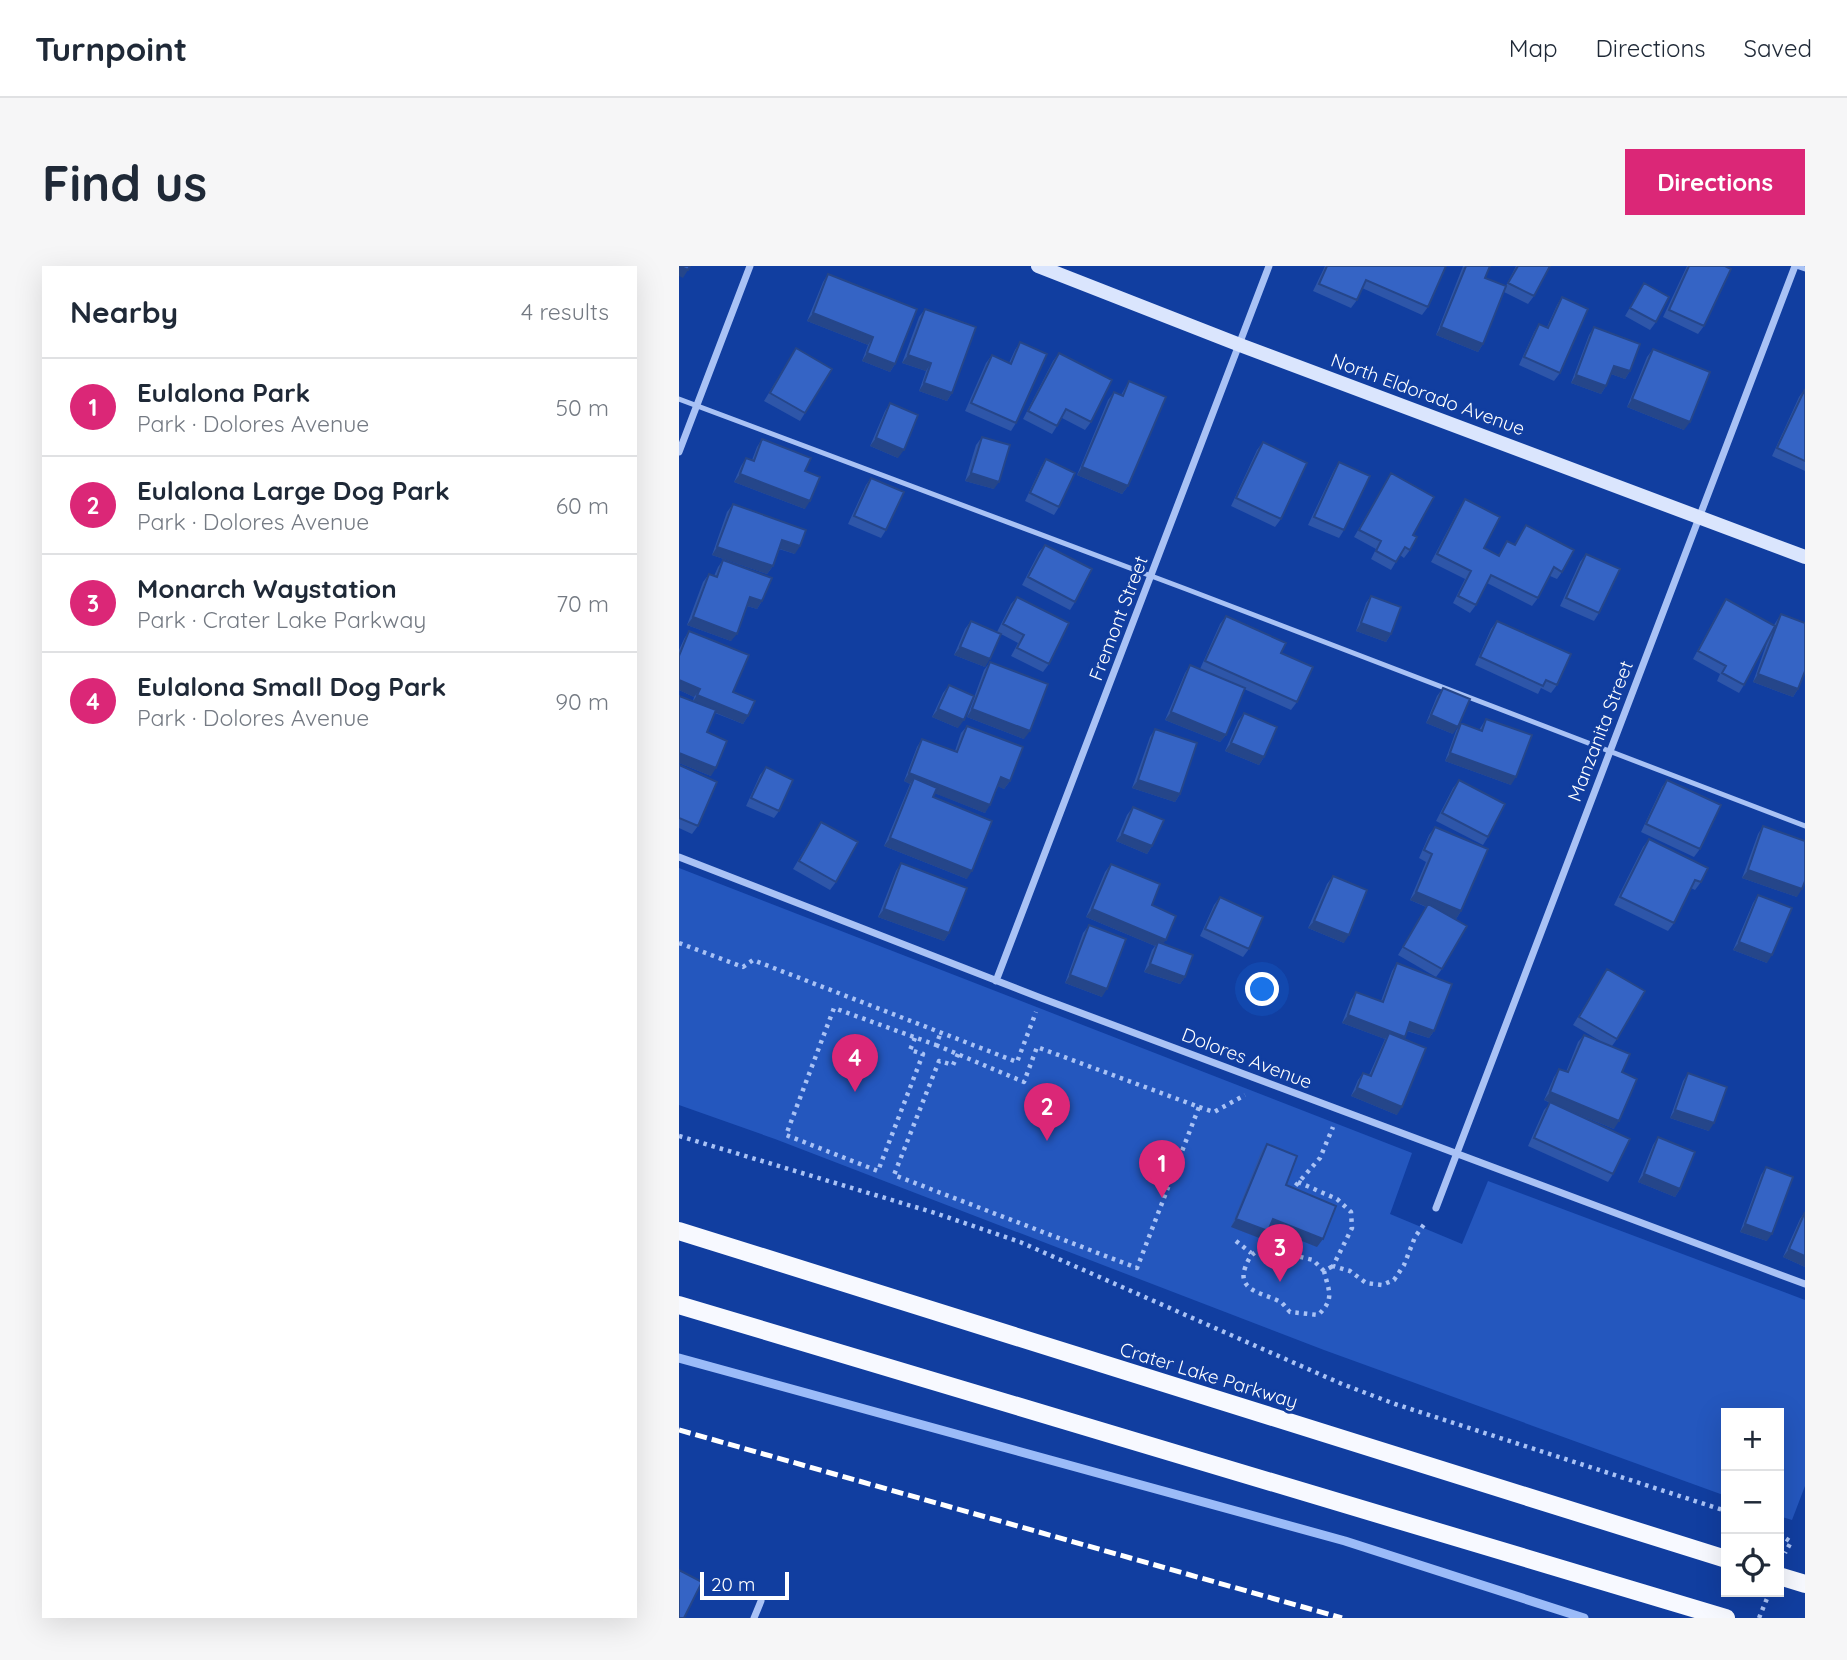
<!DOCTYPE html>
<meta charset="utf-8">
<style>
:root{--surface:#fff;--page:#f6f6f7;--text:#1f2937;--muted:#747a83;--line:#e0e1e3;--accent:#db2777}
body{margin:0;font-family:Quicksand,sans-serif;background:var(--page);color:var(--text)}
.controls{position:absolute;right:21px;bottom:21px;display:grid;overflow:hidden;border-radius:0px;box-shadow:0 7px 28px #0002}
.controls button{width:63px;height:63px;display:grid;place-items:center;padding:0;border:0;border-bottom:2px solid var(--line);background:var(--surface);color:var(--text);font:35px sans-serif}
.scale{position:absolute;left:21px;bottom:18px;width:89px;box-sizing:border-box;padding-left:7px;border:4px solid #fff;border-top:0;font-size:19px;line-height:24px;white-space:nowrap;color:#fff;-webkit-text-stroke:5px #113ea0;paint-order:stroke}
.you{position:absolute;left:584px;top:724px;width:24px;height:24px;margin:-18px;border:5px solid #fff;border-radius:50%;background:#1a73e8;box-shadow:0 0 0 10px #1a73e833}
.badge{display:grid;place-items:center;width:46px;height:46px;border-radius:50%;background:var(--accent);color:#fff;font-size:23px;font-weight:700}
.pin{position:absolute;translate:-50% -58px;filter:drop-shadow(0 2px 4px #0008)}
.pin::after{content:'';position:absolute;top:37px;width:24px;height:21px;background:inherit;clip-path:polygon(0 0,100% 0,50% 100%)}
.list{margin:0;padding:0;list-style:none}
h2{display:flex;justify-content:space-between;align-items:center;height:91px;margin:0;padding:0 28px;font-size:30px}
h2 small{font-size:23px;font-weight:400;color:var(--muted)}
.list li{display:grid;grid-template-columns:46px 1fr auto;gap:21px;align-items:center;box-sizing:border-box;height:98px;padding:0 28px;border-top:2px solid var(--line)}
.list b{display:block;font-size:26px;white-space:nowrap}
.list p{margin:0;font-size:23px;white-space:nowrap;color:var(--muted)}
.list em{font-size:23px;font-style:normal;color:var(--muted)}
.icon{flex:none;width:38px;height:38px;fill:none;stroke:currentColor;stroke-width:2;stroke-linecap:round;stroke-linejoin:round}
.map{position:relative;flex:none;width:1126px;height:1352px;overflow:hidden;border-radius:0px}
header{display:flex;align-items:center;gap:42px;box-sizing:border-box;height:98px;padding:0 35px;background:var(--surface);border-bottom:2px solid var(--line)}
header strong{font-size:33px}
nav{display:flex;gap:38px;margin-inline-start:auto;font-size:24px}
.intro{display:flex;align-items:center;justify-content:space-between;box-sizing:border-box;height:168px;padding:0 42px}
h1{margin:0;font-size:49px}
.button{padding:18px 32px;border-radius:0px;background:var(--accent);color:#fff;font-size:24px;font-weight:700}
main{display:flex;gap:42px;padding:0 42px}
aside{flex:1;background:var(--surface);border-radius:0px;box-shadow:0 7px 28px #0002}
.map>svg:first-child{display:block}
.green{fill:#2457be}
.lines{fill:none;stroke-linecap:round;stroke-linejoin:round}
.stream{stroke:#9bbbf8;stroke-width:9}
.path{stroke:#a9c2f5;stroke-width:4.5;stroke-dasharray:3.5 5;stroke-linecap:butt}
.lane{stroke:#a9c2f5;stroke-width:5}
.street{stroke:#a9c2f5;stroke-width:7}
.secondary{stroke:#dae5fd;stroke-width:14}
.primary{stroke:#f7f9ff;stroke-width:18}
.rail{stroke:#fff;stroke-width:5;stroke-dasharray:12 5;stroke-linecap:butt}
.wall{fill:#2e56a9}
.shaded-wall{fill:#25468a}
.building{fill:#3564c5;stroke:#25468a;stroke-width:2}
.labels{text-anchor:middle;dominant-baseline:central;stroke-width:6;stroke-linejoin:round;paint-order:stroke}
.street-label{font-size:19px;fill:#fff;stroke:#113ea0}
</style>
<header>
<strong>Turnpoint</strong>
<nav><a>Map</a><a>Directions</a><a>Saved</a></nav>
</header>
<div class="intro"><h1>Find us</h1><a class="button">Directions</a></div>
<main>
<aside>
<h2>Nearby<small>4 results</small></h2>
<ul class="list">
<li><span class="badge">1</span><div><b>Eulalona Park</b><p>Park · Dolores Avenue</p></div><em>50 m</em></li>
<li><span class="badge">2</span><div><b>Eulalona Large Dog Park</b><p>Park · Dolores Avenue</p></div><em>60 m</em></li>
<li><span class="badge">3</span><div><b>Monarch Waystation</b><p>Park · Crater Lake Parkway</p></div><em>70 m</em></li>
<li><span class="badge">4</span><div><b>Eulalona Small Dog Park</b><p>Park · Dolores Avenue</p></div><em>90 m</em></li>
</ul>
</aside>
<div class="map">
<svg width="1126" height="1352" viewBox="0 0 1126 1352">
<rect width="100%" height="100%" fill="#113ea0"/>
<path class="green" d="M0,602L733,887L711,948L783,978L809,915L1126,1034V1220L1113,1254L1100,1250V1147H1047V1230L645,1084L96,873L0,839Z"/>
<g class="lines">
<path class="stream" d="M0,1092L666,1275L905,1352"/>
<path class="path" d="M0,677L64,701L74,694L338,796L357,746
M236,772L231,784L244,788L199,905L107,869L155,742L257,779L262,766
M257,779L345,816L358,781L520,841L458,1002L215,909L260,795L274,799L279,788
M520,841L535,846L566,829
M0,870L256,947L341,976L663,1118L716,1138L1047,1245
M619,916L658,933L672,946L673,962L654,1000L671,1005L687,1017L703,1019L715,1014L725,999L736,971L746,957
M611,926L641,892L654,861
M557,975L572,987
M645,1005L634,994L584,982C573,987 570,991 566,1002C557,1027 591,1028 603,1037C606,1040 608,1043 611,1046L639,1049C656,1033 650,1026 645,1005L654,1000
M1100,1268L1112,1276L1106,1287
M1080,1352L1089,1330"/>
<path class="lane" d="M1117,0L1126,3
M0,133L507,323L1126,560"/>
<path class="street" d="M0,186L71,0
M0,591L362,732L1126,1018
M317,715L590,0
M757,942L1116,0
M75,1352L82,1335"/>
<path class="secondary" d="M359,0L561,79L1126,291"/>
<path class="primary" d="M0,965L1047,1293
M0,1039L1047,1352
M1100,1310L1126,1318"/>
<path class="rail" d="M0,1164L663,1352"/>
</g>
<path class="wall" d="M646,0H767L749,41L743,49L683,22L678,34L672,42L634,25Z
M784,0H811L806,12L827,20L837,0H871L855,30L849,38L825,26L804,78L799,86L757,69Z
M1008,0H1046L1025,60L1019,68L984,51Z
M149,8L216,98L211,106L183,95L189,79L128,55L144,16Z
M965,17L977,56L971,64L946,50Z
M883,31L881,107L875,115L840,99L855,66L860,58L868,61L878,39Z
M246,43L273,127L268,135L240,125L247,105L223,97L240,51Z
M915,61L951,105L946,113L932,108L927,120L922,128L892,117L910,69Z
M341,76L337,157L332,165L286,145L307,97L313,89L330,97L336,84Z
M117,82L126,147L121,155L85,135Z
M974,83L1005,164L948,141L968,91Z
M380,87L412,156L406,164L383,152L373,168L344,153L374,95Z
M450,115L449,220L443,228L398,209L429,134L435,126L442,129Z
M1126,123V205L1093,190L1120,131Z
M211,137L219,192L191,180L206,145Z
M303,171L315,223L286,215L297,179Z
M83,173L126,205V243L55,216L62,200L67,192L73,194L78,181Z
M584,176L602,253L596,261L552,240L578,184Z
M367,193L380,241L375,249L346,235L362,201Z
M660,196L665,264L660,272L629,259L655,204Z
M712,207L734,269L731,284L725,292L721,289L712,304L692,293L697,283L675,271Z
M192,212L207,264L202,272L169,258L187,219Z
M786,233L805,282L819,290L828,275L835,279L847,259L883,306L878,313L871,310L859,332L853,340L808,317L797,339L791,347L774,337L786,313L752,296L781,241Z
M54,238L116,288L100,283L94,300L88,308L33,289L48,246Z
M366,279L396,336L391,344L343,319L360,286Z
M907,288L920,347L915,355L881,340L901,296Z
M44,294L83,335L78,343L68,340L52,375L8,359L24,316L30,308L35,310L39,301Z
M692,330L712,368L707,376L677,365L687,337Z
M338,331L370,398L364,406L332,390L339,377L322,368L306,401L275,389L286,363L292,355L318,366L332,338Z
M1047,333L1095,359L1102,348L1119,423L1114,431L1074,416L1090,371L1065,419L1060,427L1038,415L1041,408L1014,393L1042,341Z
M547,350L602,387L618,436L612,444L565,423L547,469L541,476L486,454L506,407L511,399L521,403L541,358Z
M818,355L878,419L872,427L862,422L859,428L796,399L812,363Z
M10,365L54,426L69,450L64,458L36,447L28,466L32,510L0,497V430L14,435L15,431L0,424V384L5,373Z
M311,396L345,473L288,451L305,404Z
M270,419L279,462L253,451L264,427Z
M764,422L774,468L747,457L758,430Z
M565,447L585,491L580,499L546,485L559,455Z
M807,453L832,519L766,495L777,465L782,457L800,464Z
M288,460L331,515L325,523L319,520L306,547L256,527L254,531L288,613L205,580L231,518L225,515L238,481L243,473L276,485L282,467Z
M476,463L501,528L496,536L453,522L471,471Z
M0,499L19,560L13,568L0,562Z
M87,501L100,545L95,552L67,540L81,509Z
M780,514L809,571L804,579L757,555L774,522Z
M988,514L1021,583L1015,591L962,566L983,521Z
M454,541L473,580L468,588L437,575L448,549Z
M142,556L157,616L151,624L114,603Z
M1084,560L1118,631L1063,612L1079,568Z
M756,561L782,645L777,653L763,703L757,711L719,689L747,641L731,634L747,596L740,592L750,569Z
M970,573L1022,616L1016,624L1012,622L995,657L989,665L935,639L964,581Z
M222,597L270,667L265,675L199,651L217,605Z
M432,598L473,639L484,678L506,711L501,718L465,706L473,684L476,680L407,651L426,606Z
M654,610L665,677L629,662L648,618Z
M1079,629L1088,697L1054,684L1074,637Z
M541,631L570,683L564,691L521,670L535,639Z
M410,659L423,731L386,717L404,667Z
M718,697L755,765L750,772L728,765L724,773L718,849L672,830L679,814L684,807L690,809L706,773L663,757L672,734L677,726L702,735L713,705Z
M928,703L938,773L933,780L943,806L935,863L879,840L934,908L929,916L849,880L865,844L871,837L865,834L875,811L880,803L887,806L899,776L905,769L923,776L894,759Z
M1009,807L1030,865L991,852L1004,815Z
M979,871L1001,923L996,931L959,916L974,879Z
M588,878L607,919L638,981L590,962L583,973L552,961L582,886Z
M1087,901L1088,975L1061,966L1082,909Z
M1126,946V1001L1104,991L1121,953Z"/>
<path class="shaded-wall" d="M0,1L9,4L4,12L0,10Z
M134,47L194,71L189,79L128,55Z
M762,61L804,78L799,86L757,69Z
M188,87L216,98L211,106L183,95Z
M229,89L252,97L247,105L223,97Z
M935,100L951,105L946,113L929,107Z
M897,109L927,120L922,128L892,117Z
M245,117L273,127L268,135L240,125Z
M953,133L1011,156L1005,164L948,141Z
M197,172L225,184L219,192L191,180Z
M403,201L449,220L443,228L398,209Z
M292,207L320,216L315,223L286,215Z
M61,208L131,235L126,243L55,216Z
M103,274L121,280L116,288L98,282Z
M38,281L94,300L88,308L33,289Z
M71,331L83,335L78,343L65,339Z
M14,351L58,368L52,375L8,359Z
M682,357L712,368L707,376L677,365Z
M281,381L311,393L306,401L275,389Z
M1079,408L1119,423L1114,431L1074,416Z
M0,414L21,423L15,431L0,424Z
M18,429L69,450L64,458L13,437Z
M259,443L285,454L279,462L253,451Z
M293,443L351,465L345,473L288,451Z
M492,446L547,469L541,476L486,454Z
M752,449L779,461L774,468L747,457Z
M552,477L585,491L580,499L546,485Z
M0,487L37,502L32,510L0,497Z
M771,487L837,511L832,519L766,495Z
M230,507L311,539L306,547L232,518L235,512L231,518L225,515Z
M322,511L331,515L325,523L316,519Z
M459,514L501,528L496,536L453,522Z
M443,568L473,580L468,588L437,575Z
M211,572L293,605L288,613L205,580Z
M1069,604L1123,623L1118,631L1063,612Z
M737,626L782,645L777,653L731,634Z
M205,643L270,667L265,675L199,651Z
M413,643L487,674L481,682L479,676L476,680L407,651Z
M635,655L670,669L665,677L629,662Z
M1060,676L1093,689L1088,697L1054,684Z
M471,698L506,711L501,718L465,706Z
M391,709L428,723L423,731L386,717Z
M669,749L726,771L720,778L710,767L706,773L663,757Z
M731,756L755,765L750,772L726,764Z
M678,822L723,841L718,849L672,830Z
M871,826L940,855L935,863L865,834Z
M996,844L1035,857L1030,865L991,852Z
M965,908L1001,923L996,931L959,916Z
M557,953L589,965L583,973L552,961Z
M594,953L644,973L638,981L588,961Z
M1066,958L1093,968L1088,975L1061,966Z
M1110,983L1126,990V1001L1104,991Z"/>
<path class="building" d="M0,0H11L9,4Z
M648,0H767L749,41L687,14L678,34L640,18Z
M787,0H811L806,12L827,20L804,78L762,61Z
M839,0H871L855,30L829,17Z
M1010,0H1046L1052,3L1025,60L990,44Z
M149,8L238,43L216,98L188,87L194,71L134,47Z
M965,17L990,31L977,56L951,42Z
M883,31L909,43L881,107L845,91L860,58L869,62Z
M246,43L297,61L273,127L245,117L252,97L229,89Z
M915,61L961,78L951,105L935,100L927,120L897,109Z
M341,76L368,88L337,157L292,137L313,89L332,98Z
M117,82L153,103L126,147L91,127Z
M974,83L1031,106L1011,156L953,133Z
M380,87L433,114L412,156L387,143L378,160L349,145Z
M450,115L487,131L449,220L403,201L435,126L444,130Z
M1126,123V195L1098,182Z
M211,137L239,149L225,184L197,172Z
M303,171L331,179L320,216L292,207Z
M83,173L132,192L126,205L141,211L131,235L61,208L67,192L75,195Z
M584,176L628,197L602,253L557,232Z
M367,193L396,207L380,241L351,227Z
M660,196L691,210L665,264L635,251Z
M712,207L755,231L734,269L738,271L731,284L726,281L717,296L697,285L702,275L680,264Z
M192,212L225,226L207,264L175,250Z
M786,233L821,251L805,282L820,290L828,275L836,279L847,259L895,284L883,306L875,301L859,332L812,309L797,339L779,330L792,305L758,288Z
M54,238L127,264L121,280L103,274L94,300L38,281Z
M366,279L413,303L396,336L349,311Z
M907,288L941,303L920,347L887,332Z
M44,294L93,312L83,335L71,331L58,368L14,351L30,308L38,311Z
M692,330L722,341L712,368L682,357Z
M338,331L390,357L370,398L338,382L345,369L324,358Z
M1047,333L1096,360L1065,419L1043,407L1047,400L1019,385Z
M1102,348L1126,357V405L1119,423L1079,408Z
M547,350L607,377L602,387L634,401L618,436L526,395Z
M292,355L322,368L311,393L281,381Z
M818,355L892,388L878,419L867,414L864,420L801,391Z
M10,365L70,389L54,426L76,435L69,450L18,429L21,423L0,414V390Z
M311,396L369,418L351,465L293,443Z
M511,399L566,422L547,469L492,446Z
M270,419L295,430L285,454L259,443Z
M764,422L791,433L779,461L752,449Z
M0,430L37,444L28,466L48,475L37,502L0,487Z
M565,447L598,461L585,491L552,477Z
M807,453L853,469L837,511L771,487L782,457L803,465Z
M288,460L344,481L331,515L322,511L311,539L230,507L243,473L278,486Z
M476,463L518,477L501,528L459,514Z
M0,499L38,516L19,560L0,552Z
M87,501L114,514L100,545L72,532Z
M235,512L258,522L254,531L313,555L293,605L211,572Z
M780,514L826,538L809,571L763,547Z
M988,514L1042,539L1021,583L967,558Z
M454,541L485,554L473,580L443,568Z
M142,556L179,576L157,616L120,595Z
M1084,560L1126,575V615L1123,623L1069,604Z
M756,561L809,583L782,645L737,626L753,588L745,584Z
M970,573L1029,602L1022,616L1016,614L995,657L941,631Z
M222,597L288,622L270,667L205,643Z
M432,598L481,618L473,639L497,650L487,674L413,643Z
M654,610L688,624L670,669L635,655Z
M1079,629L1113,642L1093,689L1060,676Z
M541,631L584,651L570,683L526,663Z
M749,638L788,660L763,703L724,681Z
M410,659L447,673L428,723L391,709Z
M479,676L514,689L506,711L471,698Z
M718,697L773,718L755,765L731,756L726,771L669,749L677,726L704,736Z
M928,703L966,725L938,773L900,751Z
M710,767L747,782L723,841L678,822L684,807L692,810Z
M905,769L951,788L943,806L958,813L940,855L871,826L880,803L889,806Z
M1009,807L1048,821L1035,857L996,844Z
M871,836L951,873L934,908L855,872Z
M979,871L1016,886L1001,923L965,908Z
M588,878L618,890L607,919L657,940L644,973L594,953L589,965L557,953Z
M1087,901L1114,911L1093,968L1066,958Z
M1126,946V990L1110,983Z
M0,1304L23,1316L5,1352H0Z"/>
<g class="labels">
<g class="street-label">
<text transform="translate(749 128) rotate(20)">North Eldorado Avenue</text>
<text transform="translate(439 352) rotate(-69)">Fremont Street</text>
<text transform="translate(921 465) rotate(-69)">Manzanita Street</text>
<text transform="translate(568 792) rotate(21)">Dolores Avenue</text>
<text transform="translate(530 1109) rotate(17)">Crater Lake Parkway</text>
</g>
</g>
</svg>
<div class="controls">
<button>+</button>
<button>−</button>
<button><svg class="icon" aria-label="locate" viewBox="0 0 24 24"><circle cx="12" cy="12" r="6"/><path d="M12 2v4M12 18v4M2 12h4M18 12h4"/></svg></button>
</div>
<div class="scale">20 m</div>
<div class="you"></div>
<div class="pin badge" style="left:483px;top:932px">1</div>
<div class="pin badge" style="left:368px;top:875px">2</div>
<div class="pin badge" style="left:601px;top:1016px">3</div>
<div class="pin badge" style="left:176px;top:826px">4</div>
</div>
</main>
